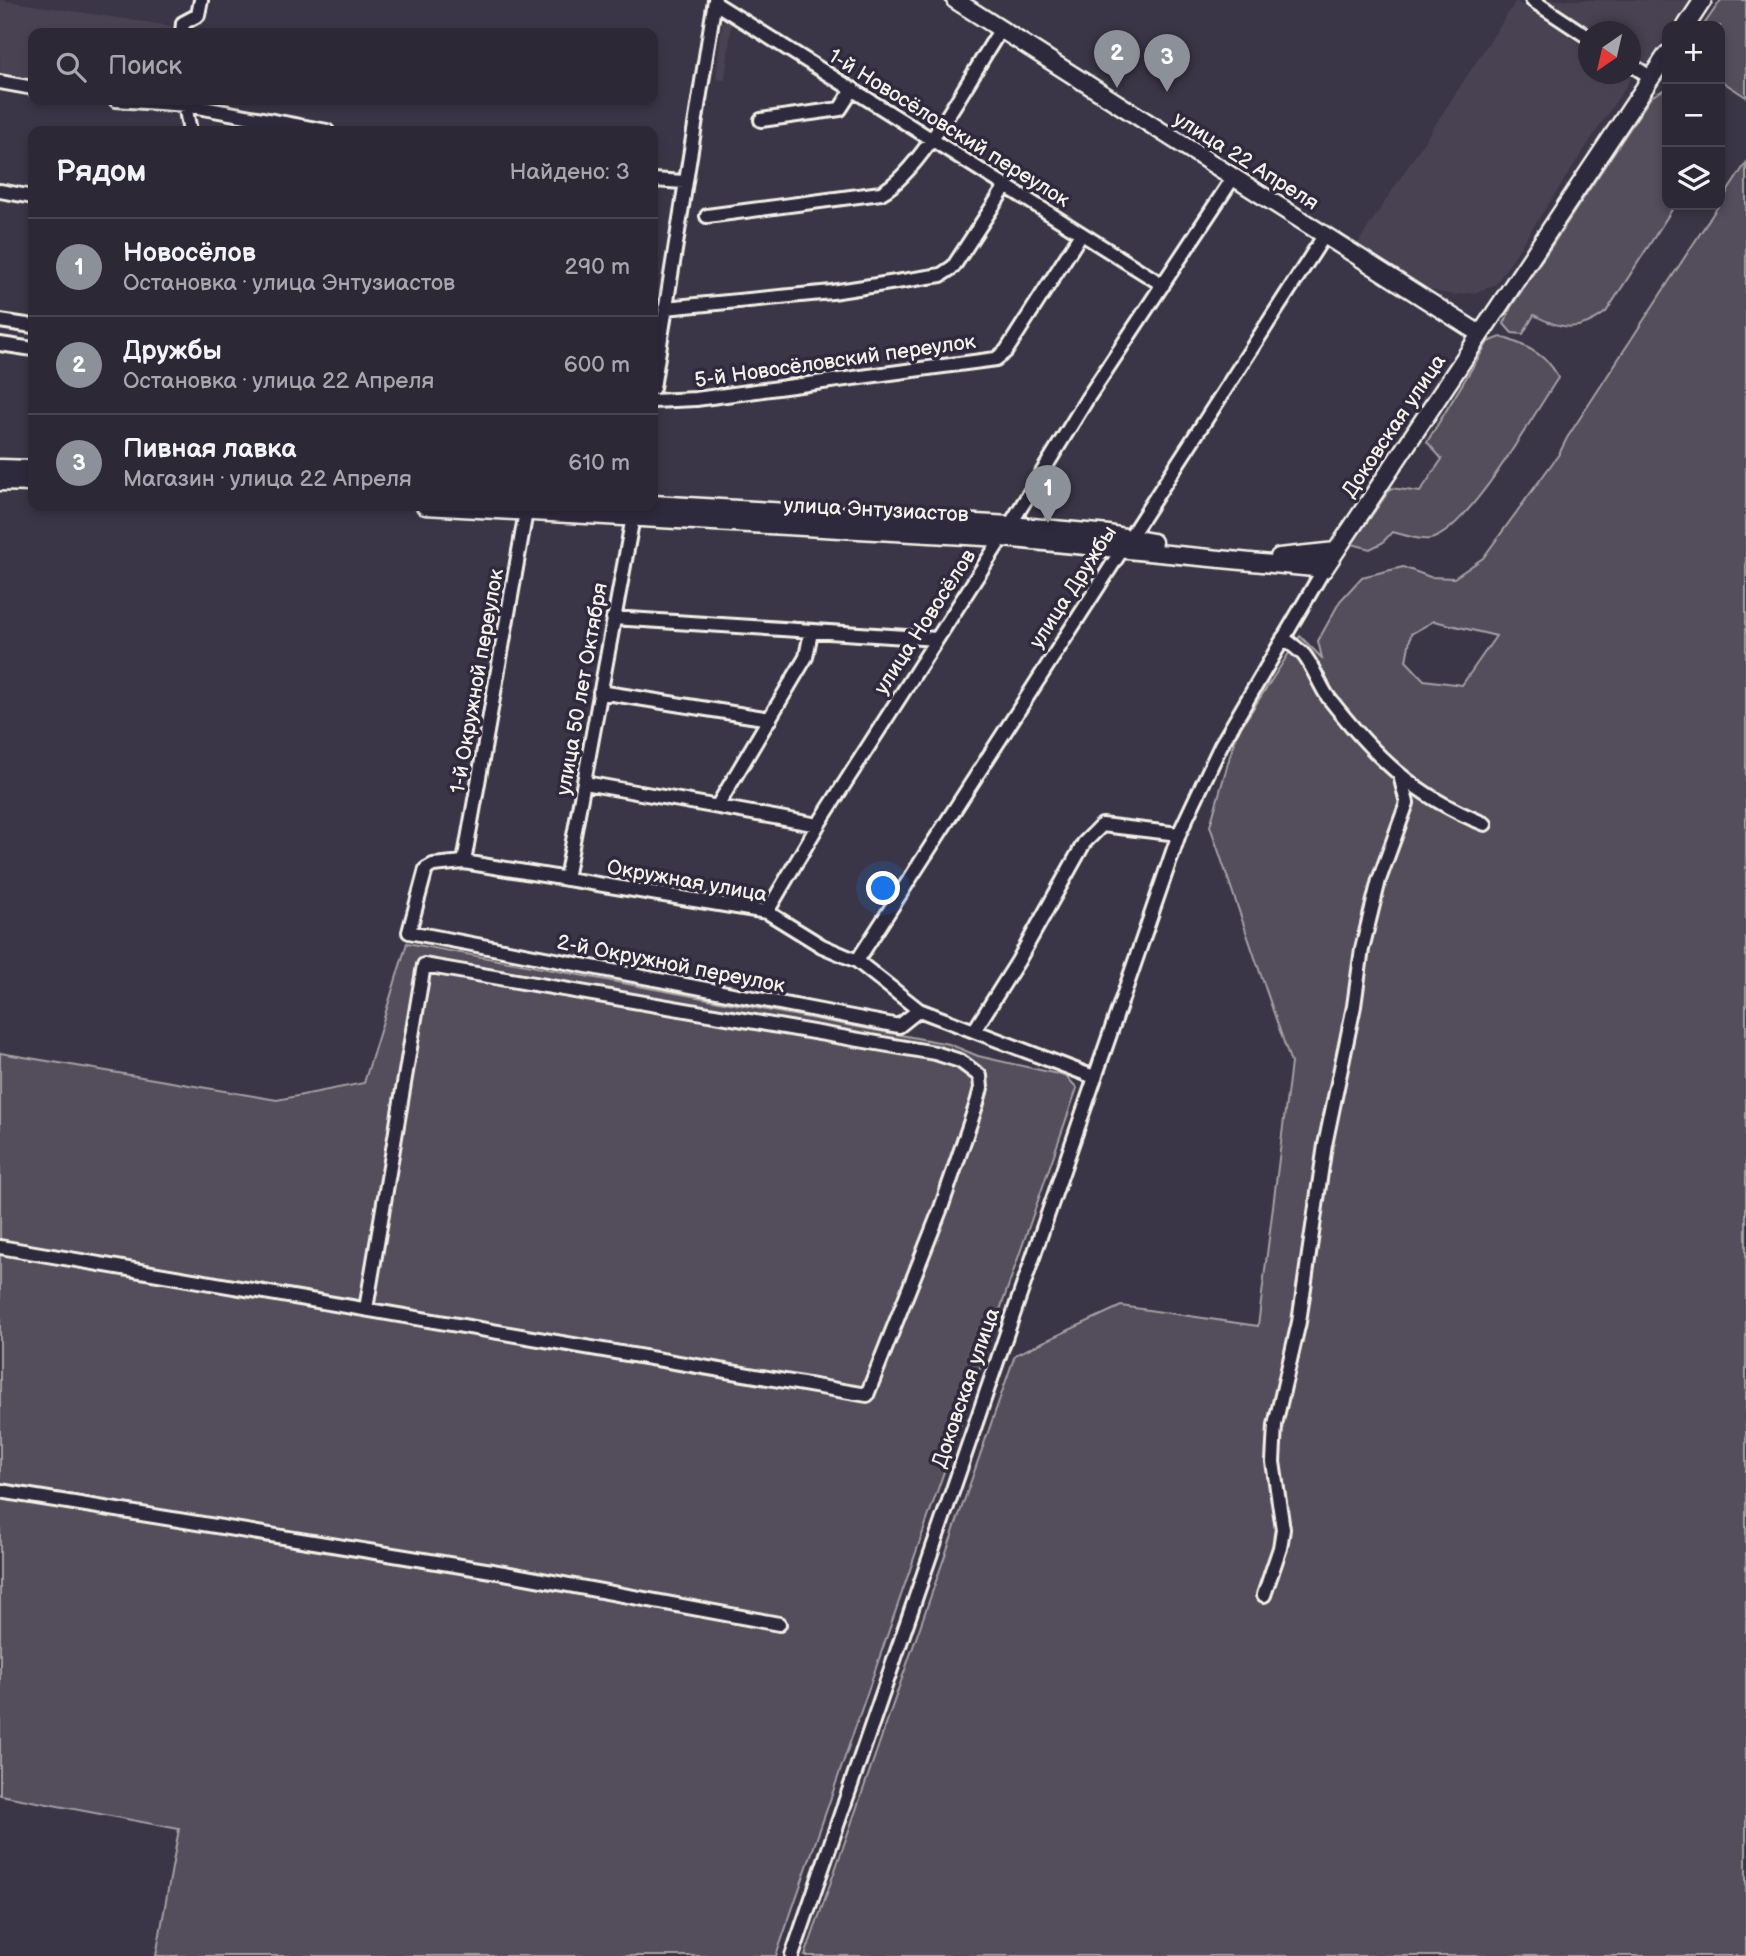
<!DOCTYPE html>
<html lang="ru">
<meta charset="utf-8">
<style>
:root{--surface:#2c2835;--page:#383441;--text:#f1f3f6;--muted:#a6a6ad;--line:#484450;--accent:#8c9099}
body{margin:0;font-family:"Balsamiq Sans",sans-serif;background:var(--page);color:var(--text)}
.controls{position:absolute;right:21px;top:21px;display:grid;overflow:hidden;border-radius:14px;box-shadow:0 4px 10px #0003}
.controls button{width:63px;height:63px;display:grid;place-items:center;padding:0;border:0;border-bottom:2px solid var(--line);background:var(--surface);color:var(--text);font:35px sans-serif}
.compass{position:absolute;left:1578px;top:21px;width:63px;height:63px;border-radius:50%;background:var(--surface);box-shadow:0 4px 10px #0003;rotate:214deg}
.you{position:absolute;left:884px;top:889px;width:24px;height:24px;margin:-18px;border:5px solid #fff;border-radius:50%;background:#1a73e8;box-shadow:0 0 0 10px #1a73e833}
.badge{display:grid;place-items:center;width:46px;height:46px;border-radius:50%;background:var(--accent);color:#fff;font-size:23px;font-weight:700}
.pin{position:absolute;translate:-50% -58px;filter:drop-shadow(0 2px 4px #0008)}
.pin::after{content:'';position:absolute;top:37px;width:24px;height:21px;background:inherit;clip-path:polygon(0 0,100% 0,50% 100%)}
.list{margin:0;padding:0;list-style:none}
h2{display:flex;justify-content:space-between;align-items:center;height:91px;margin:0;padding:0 28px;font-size:30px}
h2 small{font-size:23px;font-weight:400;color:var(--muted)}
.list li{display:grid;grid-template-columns:46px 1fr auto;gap:21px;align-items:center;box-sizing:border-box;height:98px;padding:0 28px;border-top:2px solid var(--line)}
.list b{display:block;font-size:26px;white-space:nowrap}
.list p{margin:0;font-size:23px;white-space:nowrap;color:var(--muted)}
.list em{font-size:23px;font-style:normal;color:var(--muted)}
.icon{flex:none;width:38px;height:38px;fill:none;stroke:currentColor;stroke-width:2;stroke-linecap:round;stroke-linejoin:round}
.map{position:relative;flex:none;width:1746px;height:1956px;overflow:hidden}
.search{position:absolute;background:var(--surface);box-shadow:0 4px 10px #0003;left:28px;top:28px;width:630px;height:77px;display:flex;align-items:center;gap:18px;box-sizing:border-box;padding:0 24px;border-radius:14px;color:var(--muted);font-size:26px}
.panel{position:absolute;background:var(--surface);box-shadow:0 4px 10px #0003;left:28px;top:126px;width:630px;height:385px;border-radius:14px}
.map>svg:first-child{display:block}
.built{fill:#484352}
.green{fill:#534e5c;stroke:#a4a0a2;stroke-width:2;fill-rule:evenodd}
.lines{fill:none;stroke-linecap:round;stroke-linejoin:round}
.minor-casing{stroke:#f4f1e8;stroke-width:18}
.major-casing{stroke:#f4f1e8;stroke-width:21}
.minor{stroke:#2f2a3d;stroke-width:12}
.major{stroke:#2f2a3d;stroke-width:16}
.labels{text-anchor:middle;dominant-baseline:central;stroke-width:7;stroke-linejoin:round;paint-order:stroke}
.street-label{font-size:21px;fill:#f4f1e8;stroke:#2f2a3d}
</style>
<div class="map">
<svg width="1746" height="1956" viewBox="0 0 1746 1956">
<rect width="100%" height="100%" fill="#3b3647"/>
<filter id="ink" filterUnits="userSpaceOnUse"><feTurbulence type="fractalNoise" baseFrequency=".0143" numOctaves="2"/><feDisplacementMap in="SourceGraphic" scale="14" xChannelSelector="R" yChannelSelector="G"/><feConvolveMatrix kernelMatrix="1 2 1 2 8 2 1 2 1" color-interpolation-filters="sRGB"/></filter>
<g filter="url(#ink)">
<path class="built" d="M0,0L171,26L170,33H33V82L0,77Z
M1539,0H1691L1673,26H1667V34L1647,64L1631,55L1630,32L1592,31Z
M1516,1L1588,49V74H1625L1631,78L1496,284L1477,292L1455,295L1438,292L1422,286L1356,246Z
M723,18L732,19L725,80L716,79Z"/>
<path class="green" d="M1721,0H1746V97L1720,80V26H1703Z
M1667,88V205H1675L1606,312C1581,332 1561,330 1534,315L1523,334L1512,333L1504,324L1511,307L1651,97Z
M1746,163V1956H805L1015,1355L1121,1306L1258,1326L1291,1063L1210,826L1236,735L1300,636L1322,658L1318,641L1340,601L1362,577L1403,567L1430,577L1454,578L1483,558L1559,454L1567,438ZM1434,621L1496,636L1462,685L1424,680L1406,661L1411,634Z
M1501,337C1523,344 1550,356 1558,378C1535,412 1467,533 1430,539C1419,541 1403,534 1392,532L1382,543L1370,549L1352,544L1391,488L1420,492L1442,459L1427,442L1488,342Z
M407,943L949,1044L978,1056L1066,1076L1077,1088L776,1956H156L179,1829L0,1795V1053L277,1100L364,1083Z"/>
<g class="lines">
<defs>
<path id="minor" d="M1532,0L1588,37
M715,3L1163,285
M182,33L183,23L198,15L201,0
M1630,64L1652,78
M0,82L33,88
M116,100L187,105L327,131
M184,100L190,131
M761,120L840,109L853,89
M653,180L684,182
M0,191L33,197
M707,216L881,193C922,171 973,71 1001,29
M665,308L832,292L941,275L953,267L1006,186
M0,321L33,326
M0,344L33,349
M653,388L715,0
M653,401L696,399L996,359L1006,351L1081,234
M613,618L937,639
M1283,638C1290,643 1298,649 1304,655C1314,668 1319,684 1328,697C1374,756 1414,796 1485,824
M600,692L770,719
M585,783L818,825
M718,805L806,657L811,632
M464,862L527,506
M566,879L635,506
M767,912L818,825L1010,525L1087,399L1233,178
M857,961L1324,236
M919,1010L899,1026L409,932L426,869L433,865L464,862L767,912L822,946L857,961L919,1010L1094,1077
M974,1031L1018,961L1084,843L1102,825L1179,834
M0,1247L867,1395L941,1208L977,1103L981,1088L980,1076L960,1061L935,1053L424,965L366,1309
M0,1491L504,1573L779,1624
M1264,1595L1280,1548L1283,1529L1273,1462L1275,1425L1299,1322L1325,1145L1354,1006L1362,949L1379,880L1407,803L1400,775
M792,1956L1179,834L1221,745L1324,569"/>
<path id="major" d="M955,0L1480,334
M1686,26L1703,0
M0,468L33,469
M0,482L33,483
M653,504L1010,525L1109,534L1153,542
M425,506L1002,538L1324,569L1667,54
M1279,557L1336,551"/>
</defs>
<use href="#minor" class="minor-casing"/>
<use href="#major" class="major-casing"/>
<use href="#minor" class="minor"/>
<use href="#major" class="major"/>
</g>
</g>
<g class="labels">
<g class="street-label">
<text transform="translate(949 128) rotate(32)">1-й Новосёловский переулок</text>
<text transform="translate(1246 161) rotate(32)">улица 22 Апреля</text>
<text transform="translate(835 361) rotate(-8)">5-й Новосёловский переулок</text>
<text transform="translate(1394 426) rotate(-56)">Доковская улица</text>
<text transform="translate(876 510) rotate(3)">улица Энтузиастов</text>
<text transform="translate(1073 587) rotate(-57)">улица Дружбы</text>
<text transform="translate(925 622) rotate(-57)">улица Новосёлов</text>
<text transform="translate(477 681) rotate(-80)">1-й Окружной переулок</text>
<text transform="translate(582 689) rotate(-80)">улица 50 лет Октября</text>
<text transform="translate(687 881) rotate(10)">Окружная улица</text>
<text transform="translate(671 964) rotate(11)">2-й Окружной переулок</text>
<text transform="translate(966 1388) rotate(-71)">Доковская улица</text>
</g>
</g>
</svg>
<div class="controls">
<button>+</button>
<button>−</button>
<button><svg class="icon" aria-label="layers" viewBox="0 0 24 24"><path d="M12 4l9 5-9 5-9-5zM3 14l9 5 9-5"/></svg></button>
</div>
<svg class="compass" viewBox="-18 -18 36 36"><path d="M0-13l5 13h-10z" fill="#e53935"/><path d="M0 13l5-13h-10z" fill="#a6a6ad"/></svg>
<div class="you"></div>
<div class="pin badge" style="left:1048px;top:523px">1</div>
<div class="pin badge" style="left:1117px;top:88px">2</div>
<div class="pin badge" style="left:1167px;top:92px">3</div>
<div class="search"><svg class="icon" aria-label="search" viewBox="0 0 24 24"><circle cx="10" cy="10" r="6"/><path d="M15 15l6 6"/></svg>Поиск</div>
<section class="panel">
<h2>Рядом<small>Найдено: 3</small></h2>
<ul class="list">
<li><span class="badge">1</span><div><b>Новосёлов</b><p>Остановка · улица Энтузиастов</p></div><em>290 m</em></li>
<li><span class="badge">2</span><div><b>Дружбы</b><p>Остановка · улица 22 Апреля</p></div><em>600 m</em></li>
<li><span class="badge">3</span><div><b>Пивная лавка</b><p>Магазин · улица 22 Апреля</p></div><em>610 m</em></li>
</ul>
</section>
</div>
